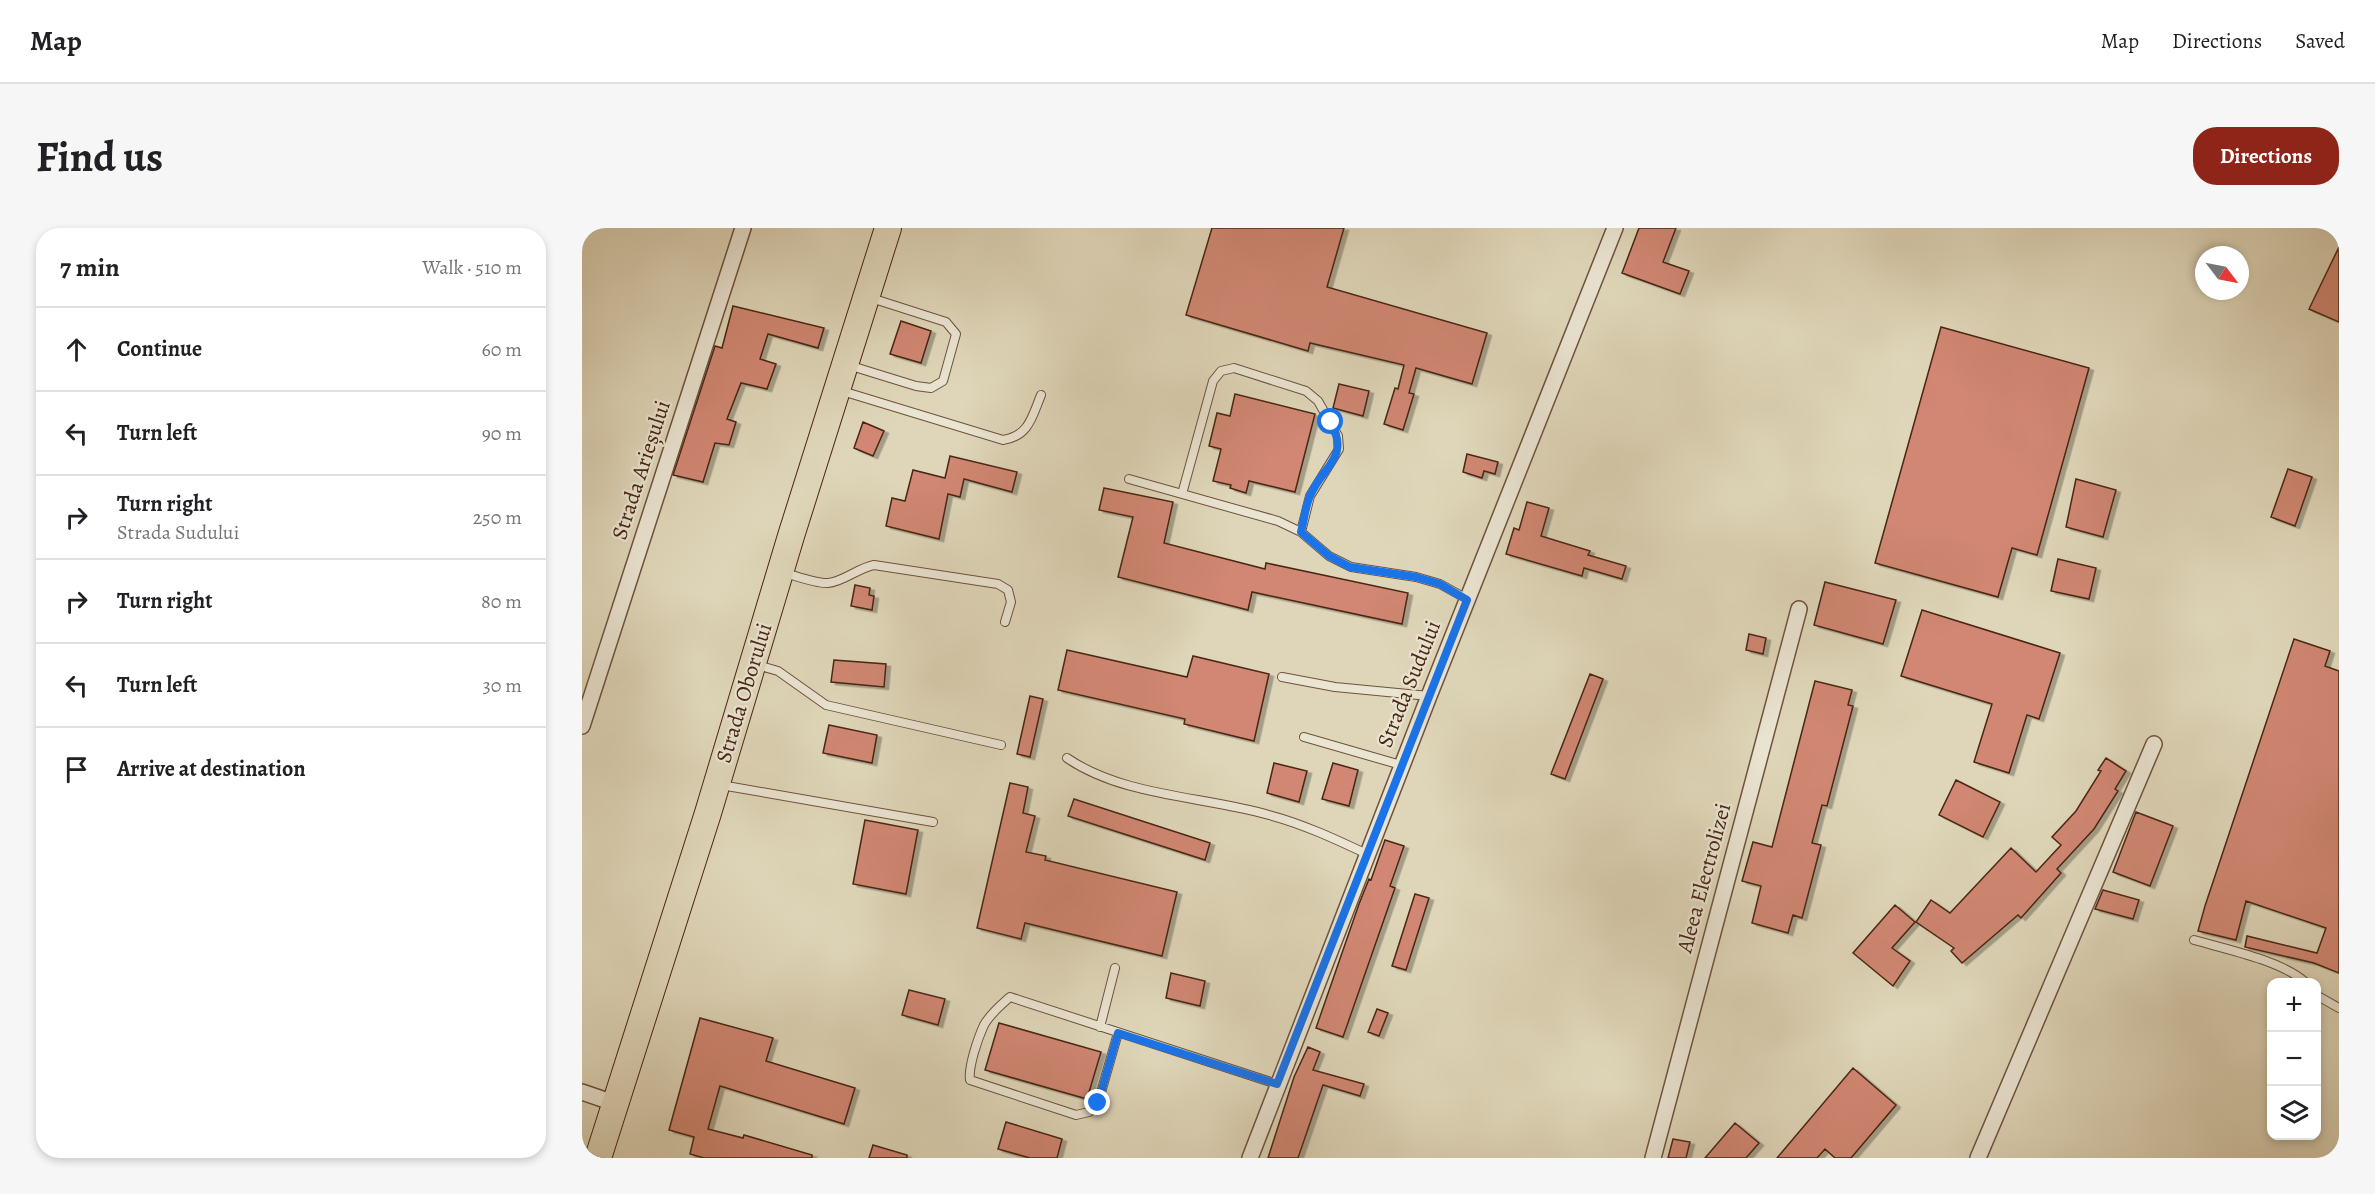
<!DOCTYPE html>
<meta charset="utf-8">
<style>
:root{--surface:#fff;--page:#f6f6f6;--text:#202124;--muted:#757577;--line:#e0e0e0;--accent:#8f2418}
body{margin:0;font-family:Alegreya,serif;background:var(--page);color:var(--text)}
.controls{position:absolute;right:18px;bottom:18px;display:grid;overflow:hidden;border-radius:12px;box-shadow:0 3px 9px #0003}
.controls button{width:54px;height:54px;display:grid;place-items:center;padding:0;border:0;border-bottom:2px solid var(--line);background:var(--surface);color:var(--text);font:30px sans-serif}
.compass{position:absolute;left:1613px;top:18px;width:54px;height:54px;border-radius:50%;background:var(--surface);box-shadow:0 3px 9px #0003;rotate:122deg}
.stop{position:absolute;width:18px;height:18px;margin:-14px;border:4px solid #1a73e8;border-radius:50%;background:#fff}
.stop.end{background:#1a73e8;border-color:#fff;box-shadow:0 2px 6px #0008}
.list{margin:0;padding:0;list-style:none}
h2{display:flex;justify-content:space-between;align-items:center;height:78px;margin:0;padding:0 24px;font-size:26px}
h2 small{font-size:20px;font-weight:400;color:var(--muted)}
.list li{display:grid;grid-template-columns:39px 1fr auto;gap:18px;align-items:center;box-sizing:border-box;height:84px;padding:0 24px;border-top:2px solid var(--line)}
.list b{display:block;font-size:22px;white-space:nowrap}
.list p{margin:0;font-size:20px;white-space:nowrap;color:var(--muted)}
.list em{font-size:20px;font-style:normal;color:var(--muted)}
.icon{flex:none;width:33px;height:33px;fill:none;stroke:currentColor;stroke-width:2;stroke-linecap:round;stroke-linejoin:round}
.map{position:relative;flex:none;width:1757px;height:930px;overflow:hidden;border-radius:24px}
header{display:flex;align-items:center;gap:36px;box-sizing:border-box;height:84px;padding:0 30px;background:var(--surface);border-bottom:2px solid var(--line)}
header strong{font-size:28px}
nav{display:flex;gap:33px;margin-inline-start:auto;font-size:21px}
.intro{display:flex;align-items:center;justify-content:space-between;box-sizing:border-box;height:144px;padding:0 36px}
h1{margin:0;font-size:42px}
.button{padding:15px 27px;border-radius:24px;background:var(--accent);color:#fff;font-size:21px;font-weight:700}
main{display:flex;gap:36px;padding:0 36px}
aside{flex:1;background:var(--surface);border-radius:24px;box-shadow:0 3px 9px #0003}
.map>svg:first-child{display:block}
.building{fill:#d18773;stroke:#482612;stroke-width:1.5;filter:url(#shadow)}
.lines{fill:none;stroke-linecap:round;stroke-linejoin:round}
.lane-casing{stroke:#6e523c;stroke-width:10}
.street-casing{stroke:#6e523c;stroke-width:18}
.primary-casing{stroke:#482612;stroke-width:28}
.lane{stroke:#eae4d2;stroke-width:8}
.street{stroke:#eae4d2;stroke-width:15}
.primary{stroke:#dfd6b9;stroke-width:26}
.route{stroke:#1a73e8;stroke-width:8}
.labels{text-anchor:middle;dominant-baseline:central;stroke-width:4.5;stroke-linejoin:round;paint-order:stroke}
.street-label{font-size:22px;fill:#482612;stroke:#eae4d2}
</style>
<header>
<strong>Map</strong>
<nav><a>Map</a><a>Directions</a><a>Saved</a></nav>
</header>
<div class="intro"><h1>Find us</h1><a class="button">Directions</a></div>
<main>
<aside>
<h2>7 min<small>Walk · 510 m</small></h2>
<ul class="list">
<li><svg class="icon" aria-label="ahead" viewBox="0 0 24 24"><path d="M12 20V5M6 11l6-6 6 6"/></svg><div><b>Continue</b></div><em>60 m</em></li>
<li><svg class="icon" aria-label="left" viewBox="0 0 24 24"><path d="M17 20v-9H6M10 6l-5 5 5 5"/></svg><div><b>Turn left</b></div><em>90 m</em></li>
<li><svg class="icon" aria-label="right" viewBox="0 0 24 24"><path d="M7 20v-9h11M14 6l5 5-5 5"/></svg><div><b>Turn right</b><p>Strada Sudului</p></div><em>250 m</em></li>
<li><svg class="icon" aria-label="right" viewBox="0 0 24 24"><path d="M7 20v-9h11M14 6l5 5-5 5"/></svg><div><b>Turn right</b></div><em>80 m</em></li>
<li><svg class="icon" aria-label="left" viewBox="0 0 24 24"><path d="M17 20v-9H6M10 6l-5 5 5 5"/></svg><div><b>Turn left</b></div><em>30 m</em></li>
<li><svg class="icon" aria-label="arrive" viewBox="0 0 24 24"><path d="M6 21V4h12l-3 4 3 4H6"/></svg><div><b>Arrive at destination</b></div></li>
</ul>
</aside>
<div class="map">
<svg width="1757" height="930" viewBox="0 0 1757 930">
<defs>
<filter id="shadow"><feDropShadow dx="4.5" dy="2.5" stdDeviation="0" flood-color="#0004"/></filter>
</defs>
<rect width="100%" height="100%" fill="#dfd6b9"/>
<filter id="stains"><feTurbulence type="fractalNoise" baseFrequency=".00333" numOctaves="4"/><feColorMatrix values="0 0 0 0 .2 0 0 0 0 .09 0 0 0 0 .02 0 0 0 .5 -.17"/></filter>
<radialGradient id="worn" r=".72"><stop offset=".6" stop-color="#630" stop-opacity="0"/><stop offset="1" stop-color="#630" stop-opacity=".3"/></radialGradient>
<path class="building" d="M630,0H762L745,59L905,105L890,156L834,140L827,165L832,166L821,202L802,196L813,160L816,161L822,137L728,115L726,123L604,87Z
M1057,0H1094L1081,34L1107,43L1098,66L1040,45Z
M1757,19V94L1727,81Z
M151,78L242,100L236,120L186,106L178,131L194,136L185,161L159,155L145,191L154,194L147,217L133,215L121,254L91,247L133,118L140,120Z
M319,93L349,103L339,135L308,126Z
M1359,99L1507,140L1455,327L1430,320L1416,369L1293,335Z
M757,156L787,163L781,188L751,180Z
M653,166L733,186L713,264L667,253L664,265L648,260L649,257L631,253L639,221L627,218L635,185L648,188Z
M281,194L302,203L291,228L272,220Z
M885,226L916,234L913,246L902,243L900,250L881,244Z
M368,228L435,244L430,264L382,251L378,269L366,266L357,311L304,298L310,270L323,273L331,242L363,250Z
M1706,241L1730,249L1713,298L1689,289Z
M1494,251L1534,262L1521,309L1484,299Z
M522,260L591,274L582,315L683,341L684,335L826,365L820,396L670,364L666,382L536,349L551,289L517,282Z
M945,274L967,280L959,308L1008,323L1006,327L1044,338L1040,351L1002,340L1000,348L924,326L932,300L937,302Z
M1476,331L1514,340L1507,371L1469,363Z
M1243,354L1314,372L1301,416L1232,397Z
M273,357L288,360L287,367L292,368L290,382L269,378Z
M1340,382L1478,425L1457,491L1445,487L1427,545L1392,534L1410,476L1319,448Z
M1167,406L1184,410L1181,426L1164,422Z
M1712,411L1748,423L1743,438L1757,443V745L1732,735L1663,719L1665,708L1735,725L1744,700L1664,673L1654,712L1616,703L1623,678Z
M485,422L605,449L611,428L687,446L672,513L602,496L603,491L476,462Z
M252,432L304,436L302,459L249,454Z
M1008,446L1021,451L983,551L969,546Z
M1233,453L1270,462L1266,477L1271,478L1245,578L1240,577L1230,615L1239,617L1220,690L1211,687L1206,705L1170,695L1179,658L1160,653L1171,614L1190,619Z
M448,468L461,471L448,529L435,526Z
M247,497L295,507L290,535L241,525Z
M1524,530L1544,543L1533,561L1536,563L1512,601L1475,641L1479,645L1439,690L1436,687L1380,735L1369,723L1372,720L1334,694L1349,672L1368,685L1429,620L1454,644L1479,617L1470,609L1494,583L1519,543L1516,542Z
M692,535L725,543L717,574L685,565Z
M751,535L776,542L767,578L740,571Z
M1374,552L1418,574L1401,609L1357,587Z
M428,555L446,559L441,585L453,588L444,624L464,628L463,632L595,664L580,728L443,695L439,711L395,700Z
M492,571L628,615L623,632L486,588Z
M1554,584L1591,598L1568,658L1531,644Z
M283,592L336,602L324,666L271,656Z
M803,612L822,618L808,658L813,660L761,809L734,800L777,676L787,651L789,652Z
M1521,662L1557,672L1551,691L1513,681Z
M833,666L847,670L824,742L810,738Z
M1313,677L1333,694L1310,720L1328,733L1311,758L1271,725Z
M589,745L623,753L618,778L584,770Z
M327,762L363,771L356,797L320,787Z
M795,781L806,785L797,808L786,804Z
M118,790L191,810L184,833L273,860L262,896L138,858L126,901L161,910L162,907L230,927V930H122L108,926L112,909L87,902Z
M417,795L519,824L505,871L403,842Z
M726,819L738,824L731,842L782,856L778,868L741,857L716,930H686L712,849Z
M1271,840L1314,877L1269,930H1253L1243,921L1235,930H1195Z
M424,894L480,911L475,930H448L416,921Z
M1153,895L1177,915L1164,930H1123Z
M1091,911L1108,914L1104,930H1086Z
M291,917L325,927V930H287Z"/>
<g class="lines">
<defs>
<path id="lane" d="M266,137L334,158L349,160L361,153L374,106L364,94L289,70
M260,163L421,212C447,208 450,189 459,167
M547,251L696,293L719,304L747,328L769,339L834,349L858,356L885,371
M600,266L631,153L639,143L652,140L724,163L736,173L756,208L757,221L728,268L719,304
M203,345C214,348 235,356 246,355C261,354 276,340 292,337L416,356L426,362L429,374L423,394
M175,437L196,443L244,477L419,517
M700,449L753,459L847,468
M722,509L819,537
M485,530C542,569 622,568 687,587C721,596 753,611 785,626
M139,557L351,594
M1612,712C1644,721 1700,733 1723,754
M1734,767L1757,780
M518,799L533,740
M536,805L516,875L507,884L494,887L388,852C386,839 396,810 402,797C408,786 419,777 428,769L695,856"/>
<path id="street" d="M0,498L161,0
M0,864L32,875
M668,930L847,468L1033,0
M1071,930L1217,381
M1396,930L1572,516"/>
<path id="primary" d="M16,930L126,585L209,308L306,0"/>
</defs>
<use href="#lane" class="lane-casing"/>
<use href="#street" class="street-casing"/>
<use href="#primary" class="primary-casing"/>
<use href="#lane" class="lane"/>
<use href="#street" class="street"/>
<use href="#primary" class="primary"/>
</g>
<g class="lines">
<path class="route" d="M516,875L536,805L695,856L885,372L858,356L834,349L768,339L747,328L719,304C722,293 723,279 728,268C741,237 768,231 749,194"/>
</g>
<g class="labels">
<g class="street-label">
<text transform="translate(59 242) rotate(-72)">Strada Arieșului</text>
<text transform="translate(827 456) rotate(-68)">Strada Sudului</text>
<text transform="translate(162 465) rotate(-73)">Strada Oborului</text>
<text transform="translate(1122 650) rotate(-75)">Aleea Electrolizei</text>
</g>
</g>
<rect width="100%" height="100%" filter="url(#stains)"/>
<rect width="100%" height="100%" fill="url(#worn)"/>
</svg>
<div class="controls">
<button>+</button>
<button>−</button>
<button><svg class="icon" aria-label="layers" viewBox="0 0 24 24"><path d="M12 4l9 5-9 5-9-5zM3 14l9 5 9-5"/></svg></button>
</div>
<svg class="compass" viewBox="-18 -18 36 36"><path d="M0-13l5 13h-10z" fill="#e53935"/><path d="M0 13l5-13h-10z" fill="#757577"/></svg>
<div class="stop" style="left:749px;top:194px"></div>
<div class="stop end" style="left:516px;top:875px"></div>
</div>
</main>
